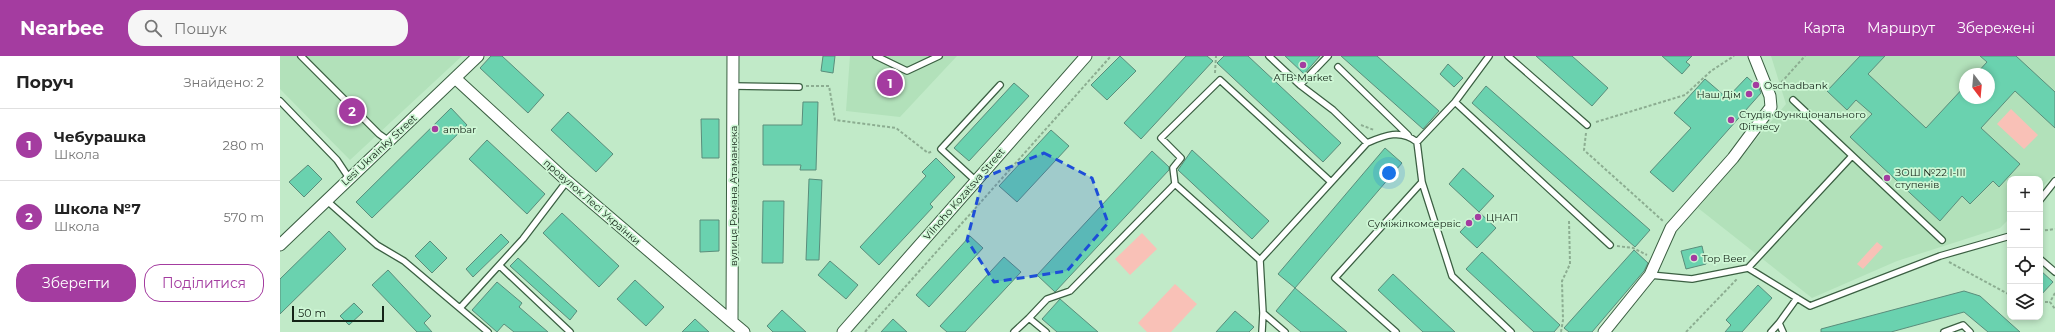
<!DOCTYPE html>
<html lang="uk">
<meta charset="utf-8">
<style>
:root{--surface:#fff;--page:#f6f6f6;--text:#222;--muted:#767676;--line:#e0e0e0;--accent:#a43ca0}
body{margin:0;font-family:Montserrat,sans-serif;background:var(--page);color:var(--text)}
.controls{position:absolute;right:12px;bottom:12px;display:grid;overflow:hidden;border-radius:8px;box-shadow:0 2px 6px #0003}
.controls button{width:36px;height:36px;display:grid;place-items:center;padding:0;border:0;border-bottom:1px solid var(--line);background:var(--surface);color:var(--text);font:20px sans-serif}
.compass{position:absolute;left:1679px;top:12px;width:36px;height:36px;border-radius:50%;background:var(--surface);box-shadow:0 2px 6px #0003;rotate:164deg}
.scale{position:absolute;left:12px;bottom:10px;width:92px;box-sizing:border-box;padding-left:4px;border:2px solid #142317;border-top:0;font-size:11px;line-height:14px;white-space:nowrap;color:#142317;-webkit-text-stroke:3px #cef7d5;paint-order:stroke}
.you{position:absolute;left:1109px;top:117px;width:14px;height:14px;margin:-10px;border:3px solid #fff;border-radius:50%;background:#1a73e8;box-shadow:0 0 0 6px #1a73e833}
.badge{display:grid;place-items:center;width:26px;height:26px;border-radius:50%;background:var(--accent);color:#fff;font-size:13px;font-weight:700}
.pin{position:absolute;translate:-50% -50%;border:2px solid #fff;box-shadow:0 1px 4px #0006}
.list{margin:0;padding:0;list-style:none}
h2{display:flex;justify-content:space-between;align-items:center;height:52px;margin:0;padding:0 16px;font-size:17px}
h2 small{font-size:13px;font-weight:400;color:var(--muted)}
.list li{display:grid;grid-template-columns:26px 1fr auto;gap:12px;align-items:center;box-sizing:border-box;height:72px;padding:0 16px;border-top:1px solid var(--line)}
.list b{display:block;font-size:15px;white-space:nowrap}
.list p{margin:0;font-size:13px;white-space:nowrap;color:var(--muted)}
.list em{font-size:13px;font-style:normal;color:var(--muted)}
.actions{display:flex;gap:8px;padding:12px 16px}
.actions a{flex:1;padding:9px 0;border:1px solid var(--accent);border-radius:16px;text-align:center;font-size:14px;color:var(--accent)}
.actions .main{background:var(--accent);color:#fff}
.icon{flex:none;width:22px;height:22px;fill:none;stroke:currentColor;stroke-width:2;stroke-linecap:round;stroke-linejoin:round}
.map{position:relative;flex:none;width:1775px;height:276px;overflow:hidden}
header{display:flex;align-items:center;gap:24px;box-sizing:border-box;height:56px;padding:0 20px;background:var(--accent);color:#fff}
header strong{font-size:19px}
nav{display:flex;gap:22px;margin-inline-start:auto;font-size:14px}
.search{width:280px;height:36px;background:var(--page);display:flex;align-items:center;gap:10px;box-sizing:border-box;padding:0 14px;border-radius:16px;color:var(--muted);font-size:15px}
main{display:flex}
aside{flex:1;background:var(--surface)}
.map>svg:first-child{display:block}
.built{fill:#b2e1ba;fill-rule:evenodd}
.green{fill:#f9c1b7}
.building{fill:#6ad2af;stroke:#5a8d7b}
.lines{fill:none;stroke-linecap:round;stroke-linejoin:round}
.service-casing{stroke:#3b5f42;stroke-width:8}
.minor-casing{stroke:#3b5f42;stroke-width:13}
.path{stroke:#8cad91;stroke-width:2;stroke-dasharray:3 2;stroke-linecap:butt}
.service{stroke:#fff;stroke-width:5.5}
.minor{stroke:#fff;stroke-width:11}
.marked{fill:#1d4ed8;fill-opacity:0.2;stroke:#1d4ed8;stroke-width:3;stroke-dasharray:8 5;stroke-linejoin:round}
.poi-dot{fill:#a43ca0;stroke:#cef7d5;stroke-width:1.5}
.labels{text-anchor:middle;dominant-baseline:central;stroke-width:3.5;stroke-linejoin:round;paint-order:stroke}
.poi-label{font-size:10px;fill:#142317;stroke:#cef7d5;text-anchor:start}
.street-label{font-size:10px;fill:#142317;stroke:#cef7d5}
</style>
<header>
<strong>Nearbee</strong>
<div class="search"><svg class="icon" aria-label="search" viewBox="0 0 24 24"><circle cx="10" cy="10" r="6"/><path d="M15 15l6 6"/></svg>Пошук</div>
<nav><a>Карта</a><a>Маршрут</a><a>Збережені</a></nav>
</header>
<main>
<aside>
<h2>Поруч<small>Знайдено: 2</small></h2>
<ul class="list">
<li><span class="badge">1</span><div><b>Чебурашка</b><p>Школа</p></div><em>280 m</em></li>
<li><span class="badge">2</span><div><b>Школа №7</b><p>Школа</p></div><em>570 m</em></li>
</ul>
<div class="actions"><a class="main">Зберегти</a><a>Поділитися</a></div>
</aside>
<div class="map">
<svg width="1775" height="276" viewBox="0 0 1775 276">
<rect width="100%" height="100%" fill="#c1eac8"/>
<path class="built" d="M0,0H182L70,104L0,33Z
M570,0H677L620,61L566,55Z
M1491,0H1775V118L1760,133V123H1730V162L1720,172L1617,205L1532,242L1418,152L1506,48ZM1685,18H1709V42H1685Z"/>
<path class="green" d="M1731,53L1758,79L1744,93L1717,68Z
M862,177L877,193L850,219L835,203Z
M1597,186L1603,191L1583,213L1577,208Z
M895,228L917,248L891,276H867L858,267Z"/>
<path class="building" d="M211,0H222L264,39L248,57L200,12Z
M543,0H555L553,17L541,15Z
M840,0L856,15L827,44L811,29Z
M906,0H927L933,5L861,83L844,67Z
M944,0H968L1061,87L1043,106L937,7Z
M1005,0H1040L1024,18Z
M1061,0H1097L1159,55L1143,73Z
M1256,0H1292L1328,32L1312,50Z
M1382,0H1412L1406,6L1410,9L1402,18Z
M1580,0H1605L1588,18L1646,72L1685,30V42H1709V18H1696L1707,6L1700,0H1736L1775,36V72L1735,35L1701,72L1740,108L1719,131L1713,125L1690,148L1682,140L1660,165L1570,81L1592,58L1576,44L1567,54L1547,35Z
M1168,8L1183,22L1174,31L1160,18Z
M1467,21L1479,32L1481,37L1393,136L1370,116L1411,72L1394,57L1425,23L1447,42Z
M734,27L749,40L689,105L674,92Z
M1206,30L1370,174L1355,191L1192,47Z
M523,46H538L536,114H520L521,109H483V69H522Z
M171,52L187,69L92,162L76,146Z
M288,56L333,98L316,116L271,74Z
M421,63H439V102H422Z
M771,74L789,90L737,146L719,130Z
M207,84L265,138L247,158L189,103Z
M1105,92L1122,107L1015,232L998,218Z
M912,94L989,165L972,183L898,114Z
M872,95L889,111V114L775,236L757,219Z
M656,102L675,121L650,148L653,151L599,209L580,191L646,120L642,116Z
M28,109L42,123L24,141L9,126Z
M1183,112L1214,140L1199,156L1169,128Z
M529,123L542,124L539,204H526Z
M483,145H504L503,207H482Z
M1199,156L1216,172L1197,192L1180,176Z
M282,157L339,210L319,231L263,177Z
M420,164H439V195L420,196Z
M49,175L66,193L0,258V223Z
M221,178L229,186L193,221L186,213Z
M690,180L703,192L649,251L636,239Z
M150,185L167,202L152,217L135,200Z
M1422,190L1426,208L1406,213L1401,195Z
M1354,194L1368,207L1364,215L1312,276H1289L1284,272Z
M1202,196L1280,269L1274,276H1254L1186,213Z
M724,201L741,216L685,276H667L660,270Z
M238,202L297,255L290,264L230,210Z
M550,205L578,229L566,243L538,219Z
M108,214L151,260L144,267L152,276H137L92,229Z
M1760,214L1773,226L1760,240Z
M1113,218L1175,276H1143L1098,234Z
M355,224L384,251L366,270L337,243Z
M217,226L242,247L239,251L268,276H234L224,268L217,276L192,254Z
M1478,229L1492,242L1462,276H1445L1451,269L1446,264Z
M1015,232L1067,276H1021L996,255Z
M1684,235L1700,240L1740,276H1708L1684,256L1611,276H1541V273Z
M780,243L818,276H777L762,263Z
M74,247L83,256L69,269L60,260Z
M502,254L526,276H493L487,270Z
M955,255L974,271L969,276H936Z
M415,263L429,276H402Z
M613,263L627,276H601Z"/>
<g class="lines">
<defs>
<path id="service" d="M21,0L99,78L109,85
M596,0L627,15L659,0
M989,0L1020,29L1053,54L1087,87C1105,79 1121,73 1137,86L1142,126L1172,220L1231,276
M1228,0L1307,69
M1058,11L1128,79
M1020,29L1048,0
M453,30L519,31
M1513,44L1662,184
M0,45L57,104L69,122
M1175,46L1330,189
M1137,86L1175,46L1209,0
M696,125L661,93L720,29
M46,144L97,189L124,205L208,276
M1760,144L1775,125
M1760,203L1775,216
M980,204L895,128L893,112L901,102L881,82L940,24L1051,126
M220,210L290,276
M1468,212L1572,100
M1370,219L1412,223L1468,212L1530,250L1660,200L1730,180
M180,252L243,183L287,125
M1499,267L1517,242
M734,276L749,262
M766,276L749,262L767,243L790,235L895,128
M982,276L983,257
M1005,276L983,257L980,204L1087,87
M1116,276L1055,222L1142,126
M1491,276L1499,267L1503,276
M1664,276L1683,269L1690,276"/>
<path id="minor" d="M453,0L452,266L464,276
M175,22L287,125L452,266
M0,189L198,0
M563,276L806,0
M1324,276L1370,219L1391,172L1453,102L1491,51L1490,40L1474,0"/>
</defs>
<use href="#service" class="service-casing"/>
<use href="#minor" class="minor-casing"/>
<path class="path" d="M935,17L936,0
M526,30H549L555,64L616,72L648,97L653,95
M1498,30L1525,0
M1316,66L1405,39L1431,15L1454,0
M1081,69L1094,74
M1306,77L1304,94L1383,165
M1760,175L1775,173
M1337,190L1353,192L1367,199
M1669,206L1730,239
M1775,237L1770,246L1775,253
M1760,246H1770
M585,276L831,0
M1281,276L1283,264L1282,225L1290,208L1289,164
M1406,276L1457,223"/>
<use href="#service" class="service"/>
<use href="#minor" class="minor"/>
</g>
<path class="marked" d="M764,97L812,122L828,167L787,215L714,226L687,184L703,122Z"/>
<g class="poi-dot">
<circle cx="1023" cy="9" r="4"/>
<circle cx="1476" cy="29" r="4"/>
<circle cx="1469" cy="38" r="4"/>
<circle cx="1451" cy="64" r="4"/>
<circle cx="155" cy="73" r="4"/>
<circle cx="1607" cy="122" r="4"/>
<circle cx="1198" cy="161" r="4"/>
<circle cx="1189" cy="167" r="4"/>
<circle cx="1414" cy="202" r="4"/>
</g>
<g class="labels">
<g class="poi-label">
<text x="1023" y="21" text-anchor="middle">ATB-Market</text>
<text x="1484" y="29">Oschadbank</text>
<text x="1461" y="38" text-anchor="end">Наш Дім</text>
<text x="1459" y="58">Студія Функціонального<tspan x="1459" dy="12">Фітнесу</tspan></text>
<text x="163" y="73">ambar</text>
<text x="1615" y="116">ЗОШ №22 І-ІІІ<tspan x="1615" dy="12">ступенів</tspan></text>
<text x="1206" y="161">ЦНАП</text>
<text x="1181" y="167" text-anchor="end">Суміжілкомсервіс</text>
<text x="1422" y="202">Top Beer</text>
</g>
<g class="street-label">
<text transform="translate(99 94) rotate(-43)">Lesi Ukrainky Street</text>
<text transform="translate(684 138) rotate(-49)">Vilnoho Kozatsva Street</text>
<text transform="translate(453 140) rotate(-90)">вулиця Романа Атаманюка</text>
<text transform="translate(312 146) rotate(41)">провулок Лесі Українки</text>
</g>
</g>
</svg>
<div class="controls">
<button>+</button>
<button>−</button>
<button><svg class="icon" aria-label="locate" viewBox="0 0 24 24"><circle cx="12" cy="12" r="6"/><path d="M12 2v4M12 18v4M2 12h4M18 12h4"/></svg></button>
<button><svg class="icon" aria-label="layers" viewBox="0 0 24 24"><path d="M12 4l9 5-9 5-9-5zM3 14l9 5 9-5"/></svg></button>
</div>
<svg class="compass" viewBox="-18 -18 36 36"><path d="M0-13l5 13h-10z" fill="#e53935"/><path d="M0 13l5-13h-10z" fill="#767676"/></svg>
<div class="scale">50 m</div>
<div class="you"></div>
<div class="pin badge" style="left:610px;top:27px">1</div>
<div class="pin badge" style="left:72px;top:55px">2</div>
</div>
</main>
